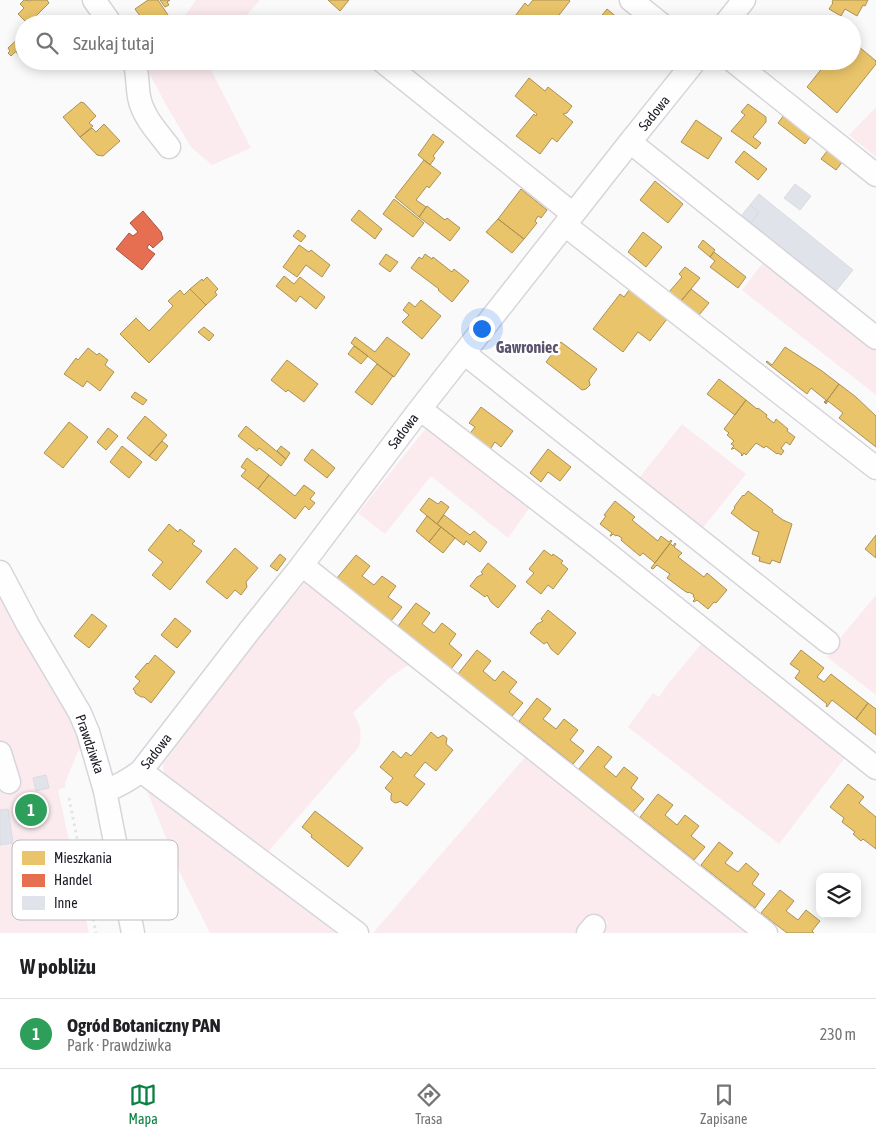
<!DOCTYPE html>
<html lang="pl">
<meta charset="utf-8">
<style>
:root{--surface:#fff;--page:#f6f6f6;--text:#202124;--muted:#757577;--line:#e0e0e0;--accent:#0b8043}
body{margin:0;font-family:"Asap Condensed",sans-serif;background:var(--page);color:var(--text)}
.controls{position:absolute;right:15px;bottom:15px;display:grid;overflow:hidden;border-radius:10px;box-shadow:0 2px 12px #0003}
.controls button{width:45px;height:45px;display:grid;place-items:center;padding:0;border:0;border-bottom:1px solid var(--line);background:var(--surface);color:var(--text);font:25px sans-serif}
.you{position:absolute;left:481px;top:328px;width:18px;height:18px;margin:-12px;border:4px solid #fff;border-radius:50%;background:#1a73e8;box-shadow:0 0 0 8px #1a73e833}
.badge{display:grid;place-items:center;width:32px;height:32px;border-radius:50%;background:var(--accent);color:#fff;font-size:16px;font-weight:700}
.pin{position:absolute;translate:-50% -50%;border:2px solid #fff;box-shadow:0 1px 5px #0006}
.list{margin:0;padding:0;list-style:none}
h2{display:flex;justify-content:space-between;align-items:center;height:65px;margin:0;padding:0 20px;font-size:21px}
h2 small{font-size:16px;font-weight:400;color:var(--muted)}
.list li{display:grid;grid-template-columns:32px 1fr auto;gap:15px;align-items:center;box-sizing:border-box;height:70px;padding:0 20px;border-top:1px solid var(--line)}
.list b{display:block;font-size:19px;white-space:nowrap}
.list p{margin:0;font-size:16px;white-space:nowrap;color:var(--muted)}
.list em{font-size:16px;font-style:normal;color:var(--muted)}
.icon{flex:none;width:28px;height:28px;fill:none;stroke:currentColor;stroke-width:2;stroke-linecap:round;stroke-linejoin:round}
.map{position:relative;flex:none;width:876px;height:933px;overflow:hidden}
.search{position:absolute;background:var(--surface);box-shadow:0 2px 12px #0003;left:15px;right:15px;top:15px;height:55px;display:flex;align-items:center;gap:12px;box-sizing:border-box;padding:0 18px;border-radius:28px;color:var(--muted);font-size:19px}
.sheet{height:135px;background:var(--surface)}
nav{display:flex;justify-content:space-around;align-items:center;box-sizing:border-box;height:70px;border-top:1px solid var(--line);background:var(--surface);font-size:14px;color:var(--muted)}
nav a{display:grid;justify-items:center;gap:2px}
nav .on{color:var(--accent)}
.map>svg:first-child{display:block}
.green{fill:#fbebef}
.homes{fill:#e9c46a;stroke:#ac9155}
.shops{fill:#e76f51;stroke:#a54}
.building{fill:#e0e3e9;stroke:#dadce2}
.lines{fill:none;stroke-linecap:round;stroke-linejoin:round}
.minor-casing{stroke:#d7d5db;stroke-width:25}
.path{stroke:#e4e4e5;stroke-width:3;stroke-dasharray:2.5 4;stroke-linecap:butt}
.minor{stroke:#fefefe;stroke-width:22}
.labels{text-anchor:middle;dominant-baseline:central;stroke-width:5;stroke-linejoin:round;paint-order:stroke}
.street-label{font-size:14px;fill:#1c1924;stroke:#fff}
.quarter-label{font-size:16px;font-weight:bold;fill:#5a536e;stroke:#fff}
.key{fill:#fff;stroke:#bbbabd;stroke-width:1}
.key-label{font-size:14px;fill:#1c1924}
</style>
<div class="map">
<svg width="876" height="933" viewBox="0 0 876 933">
<rect width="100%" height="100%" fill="#fafafa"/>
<path class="green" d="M196,0H260L239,24H179Z
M146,61H216L211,70L251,148L212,165L191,147L165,103L144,63Z
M876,107V157L849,135Z
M766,259L876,344V395L742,290Z
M682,424L746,474L702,529L639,478Z
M427,427L533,503L508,538L431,476L385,534L358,513Z
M306,581L410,664L389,678L353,713C361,726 362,732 359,747L267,853L164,774L162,754Z
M876,595V695L827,657L841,637Z
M0,599L63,707L75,730L82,750L78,751L65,783L66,787L58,790L89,933H0Z
M706,638L847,755L779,844L628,727L653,693L659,697L668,684Z
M526,756L751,933H600L608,923L594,913L578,933H373Z
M147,791L336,933H210L181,875Z"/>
<path class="homes" d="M24,0L30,1L31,0H47L49,3L28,24L18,14L24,8L20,4Z
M148,0H158L174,24H146L135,9Z
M160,0H170L167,2L169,5L165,7Z
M328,0H349L340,11Z
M533,0H569L570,1L552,24H550L546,20L543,24H517L512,20L525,3L528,6Z
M833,0H868L865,6L863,5L857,16L845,9L841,16L829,9L833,3L832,2Z
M607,9L625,24H595Z
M22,35L24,37V44L11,56L8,53L10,51L8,48Z
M852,41L876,61V64L837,113L807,87L828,61H852Z
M24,44V61L16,52Z
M582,61H595L590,68Z
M602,61H618L612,69Z
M529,78L545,91L548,87L572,106L567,113L563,114L573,122L557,142L552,138L540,154L516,136L534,114L536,116L537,114L515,96Z
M81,102L84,103L96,116L89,123L93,126L80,137L63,117Z
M748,104L766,117V122L753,137L761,143L756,149L731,131L745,115L741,112Z
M784,115L811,136L805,144L778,123Z
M696,120L722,138L708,159L681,142Z
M104,124L120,141L103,156L97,155L80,137L92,128L96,132Z
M433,134L444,142L433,156L435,158L430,165L418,155Z
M828,150L843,161L836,170L821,159Z
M744,151L767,169L758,180L735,162Z
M424,160L441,173L429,188L427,186L416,200L426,207L419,217L395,197Z
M655,181L683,204L668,223L640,200Z
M521,189L547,210L541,218L538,216L535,221L537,223L524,239L498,219Z
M394,199L424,223L413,237L383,214Z
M427,206L445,220L447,218L460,228L450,241L419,217Z
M359,210L382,229L375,239L351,220Z
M498,219L524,239L512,253L486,232Z
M298,230L306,236L301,242L293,236Z
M643,232L662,247L646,267L628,252Z
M703,240L715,250L710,257L698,247Z
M299,245L309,252L311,250L330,265L322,277L306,265L297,277L283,267Z
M714,252L746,277L738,288L710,267L715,261L710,257Z
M386,254L398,262L390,272L379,264Z
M425,254L432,259L433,257L452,272L454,269L469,281L452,302L438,290L439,289L411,268L419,257L422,259Z
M685,267L700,278L681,301L669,292L682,277L679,274Z
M284,276L294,284L300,277L325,297L316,309L300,296L296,302L276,286Z
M207,277L218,289L215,292L217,295L206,305L190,289L202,279L203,281Z
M190,289L206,305L149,363L120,334L136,318L149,331L173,306L168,301L180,290L184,295Z
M630,289L667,319L650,341L638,332L623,352L593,329L620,294L624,297Z
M691,289L709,303L699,315L681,301Z
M421,300L441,316L422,339L402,322L409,315L403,310L409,302L415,307Z
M204,327L214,335L209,341L198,332Z
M355,337L375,352L387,337L410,354L394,377L351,343Z
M561,342L597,369L589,380L590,385L586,389L582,390L546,362Z
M354,346L368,356L361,364L348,354Z
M785,347L822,371L839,384L825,403L824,402L826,400L811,388L807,394L766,362L767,361L772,365Z
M88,348L97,355L99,353L108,360L105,365L114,372L100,391L87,381L83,387L64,374L76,358L78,360Z
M287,360L318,384L304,402L288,390L286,392L271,380Z
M377,364L393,376L372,405L355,392Z
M719,379L746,400L735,415L707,394Z
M839,384L856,397L876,416V447L839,418L843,413L828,401L826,404L825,403Z
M135,392L147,400L143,405L131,397Z
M746,400L757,409L758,408L767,415L766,417L774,423L776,419L788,429L787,431L795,437L790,445L786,442L781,448L784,451L781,455L778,453L777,454L766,446L764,448L756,443L746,455L744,453L742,456L741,455L742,454L734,448L733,449H731L734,446L731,444L734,441L727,435L729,433L724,429Z
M481,407L513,431L501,447L495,442L489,451L468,436L475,427L469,423Z
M145,416L167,435L149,456L127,438Z
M69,422L88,437L63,468L44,453Z
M246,426L286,459L281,466L259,448L257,451L238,436Z
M108,428L118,436L106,450L97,442Z
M162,441L168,446L156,461L149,456Z
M122,446L142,462L129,478L110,462Z
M281,446L290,453L286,459L277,451Z
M312,449L335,468L327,478L304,460Z
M548,449L571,467L560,481L548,472L541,482L530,473Z
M247,458L269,475L258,489L241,476L246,470L241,467Z
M269,475L295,496L304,485L315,493L310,499L315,503L309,510L305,506L295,519L258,489Z
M748,491L773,510L772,512L783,520L792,524L780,563L772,560L770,564L759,561L760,557L752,554L759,532L753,530L731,513L735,508L734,507L743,495L744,496Z
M429,498L438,504L441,501L449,507L437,524L420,510Z
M615,501L635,517L632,520L658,541L661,536L669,542L671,540L672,541L655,563L643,553L640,556L622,541L621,540L622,538L617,535L616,536L613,534L611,536H610L612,533L600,524L606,516L604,515Z
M444,515L470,535L474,531L487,542L480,552L466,541L464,545L437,524Z
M427,516L441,527L429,542L416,531Z
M169,524L178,532L180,529L195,541L192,544L202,551L170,590L152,575L163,562L148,550Z
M441,527L455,538L443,553L429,542Z
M876,535V558L865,549Z
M670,543L673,546L675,543L676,544L674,547L682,553L678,557L704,577L707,573L727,590L716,603L714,602L708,609L697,600L694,602L693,601L695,599L693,596L694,595L689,592L688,593L687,592H686L667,578L670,574L657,565L653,569L651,568Z
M235,548L258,568L246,582L247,587L241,595L235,590L227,599L206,582Z
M544,550L552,556L553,554L563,561L561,563L568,569L553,589L548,585L541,594L526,582L534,573L529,569Z
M280,554L286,559L277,571L270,566Z
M356,555L370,566L362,576L374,585L382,576L396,586L388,597L402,607L391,621L337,578Z
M488,563L516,586L498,608L491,602L487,595L485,597L470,586L477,577L483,574L481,572Z
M416,603L430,613L422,624L434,633L442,623L456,634L449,644L462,655L451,669L398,626Z
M548,610L576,633L558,655L551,649L547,642L544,644L530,633L537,624L543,621L541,619Z
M92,614L107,626L89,648L74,636Z
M175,618L191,631L177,648L161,635Z
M477,650L491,661L483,671L495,681L503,671L517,682L509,692L523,703L512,716L458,674Z
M801,650L824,668L817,677L824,682L831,674L868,703L856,719L832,700L827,707L826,706L827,704L795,678L800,671L790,664Z
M155,655L175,672L151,703L144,697H141L135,693V691L133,689L140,681L135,677L147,663L148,664Z
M537,698L551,709L543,719L556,729L564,719L578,730L570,740L584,751L573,764L519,721Z
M868,703L876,709V735L856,719Z
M431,732L438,738L443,735L447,738L446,744L453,750L436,771L425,762L414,776L425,784L407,806L400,801L399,802L395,803L391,800V795L392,794L385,788L393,778L380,767L393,751L401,758L406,752L411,756Z
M598,746L612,757L604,767L616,777L624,767L638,778L631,788L644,799L633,812L579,769Z
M848,784L864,797L859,803L876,817V849L863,839L861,841L853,834L855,832L842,822L844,818L830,807Z
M658,794L673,805L665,815L677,825L685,815L699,826L691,836L705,847L694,860L640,817Z
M315,811L363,848L348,867L311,837L312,835L302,827Z
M719,842L733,853L725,863L738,872L746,863L759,874L752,884L765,894L755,908L701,865Z
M780,890L794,901L786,911L798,920L806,910L820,921L812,931L814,933H787L761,913Z"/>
<path class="shops" d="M143,211L161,232L163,239L153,248L149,244L147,248L155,254L142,270L116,249L129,233L133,236L138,232L130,223Z"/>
<path class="building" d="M795,184L811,196L800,210L784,198Z
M759,194L853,270L836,291L751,223L759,212L750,205Z
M750,205L759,212L751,223L741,216Z
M46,775L49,788L36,791L33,778Z
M8,809L13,843L0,845V810Z"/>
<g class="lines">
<defs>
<path id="minor" d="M94,0L111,24
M631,0L661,24
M725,24L744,0
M134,61C138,73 137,85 139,97C143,117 157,131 169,147
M382,61L573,214
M733,61L876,175
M630,142L876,338
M565,225L876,468
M464,353L828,642
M420,409L598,546L876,768
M302,565L766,933
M0,572L28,625L80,713L88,732L105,791L133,933
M0,753L9,782
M141,771L357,933
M105,791C119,786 129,780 141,771L250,630L302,565L420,409L630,142L695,61
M588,933L594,926"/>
</defs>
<use href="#minor" class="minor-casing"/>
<path class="path" d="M69,798L96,933"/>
<use href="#minor" class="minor"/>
</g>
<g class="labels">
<g class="street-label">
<text transform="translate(654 113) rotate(-51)">Sadowa</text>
<text transform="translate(403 431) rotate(-53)">Sadowa</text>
<text transform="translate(90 744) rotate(71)">Prawdziwka</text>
<text transform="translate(156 751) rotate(-52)">Sadowa</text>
</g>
<g class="quarter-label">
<text x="527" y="347">Gawroniec</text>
</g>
</g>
<rect x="12" y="840" width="166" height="80" rx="8" class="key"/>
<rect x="22" y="851" width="23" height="14" fill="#e9c46a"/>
<rect x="22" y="874" width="23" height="13" fill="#e76f51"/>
<rect x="22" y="896" width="23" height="14" fill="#e0e3e9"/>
<g class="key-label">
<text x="54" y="863">Mieszkania</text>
<text x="54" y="885">Handel</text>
<text x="54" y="908">Inne</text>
</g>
</svg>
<div class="controls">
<button><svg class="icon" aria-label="layers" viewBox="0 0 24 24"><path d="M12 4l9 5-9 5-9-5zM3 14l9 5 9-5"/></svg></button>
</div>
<div class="you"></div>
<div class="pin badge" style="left:31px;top:810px;background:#2e9e5b">1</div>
<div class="search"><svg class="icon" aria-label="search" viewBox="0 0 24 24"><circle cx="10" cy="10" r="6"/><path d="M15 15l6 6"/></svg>Szukaj tutaj</div>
</div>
<section class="sheet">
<h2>W pobliżu<small></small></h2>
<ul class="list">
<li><span class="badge" style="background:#2e9e5b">1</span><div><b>Ogród Botaniczny PAN</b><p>Park · Prawdziwka</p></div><em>230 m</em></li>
</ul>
</section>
<nav>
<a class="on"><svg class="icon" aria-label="map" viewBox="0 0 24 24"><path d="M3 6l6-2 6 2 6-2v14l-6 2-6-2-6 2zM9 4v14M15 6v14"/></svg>Mapa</a>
<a><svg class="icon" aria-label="directions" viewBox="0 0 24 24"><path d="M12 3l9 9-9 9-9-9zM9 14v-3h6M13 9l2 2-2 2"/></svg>Trasa</a>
<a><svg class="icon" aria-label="saved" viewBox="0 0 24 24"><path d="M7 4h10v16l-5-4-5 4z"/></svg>Zapisane</a>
</nav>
